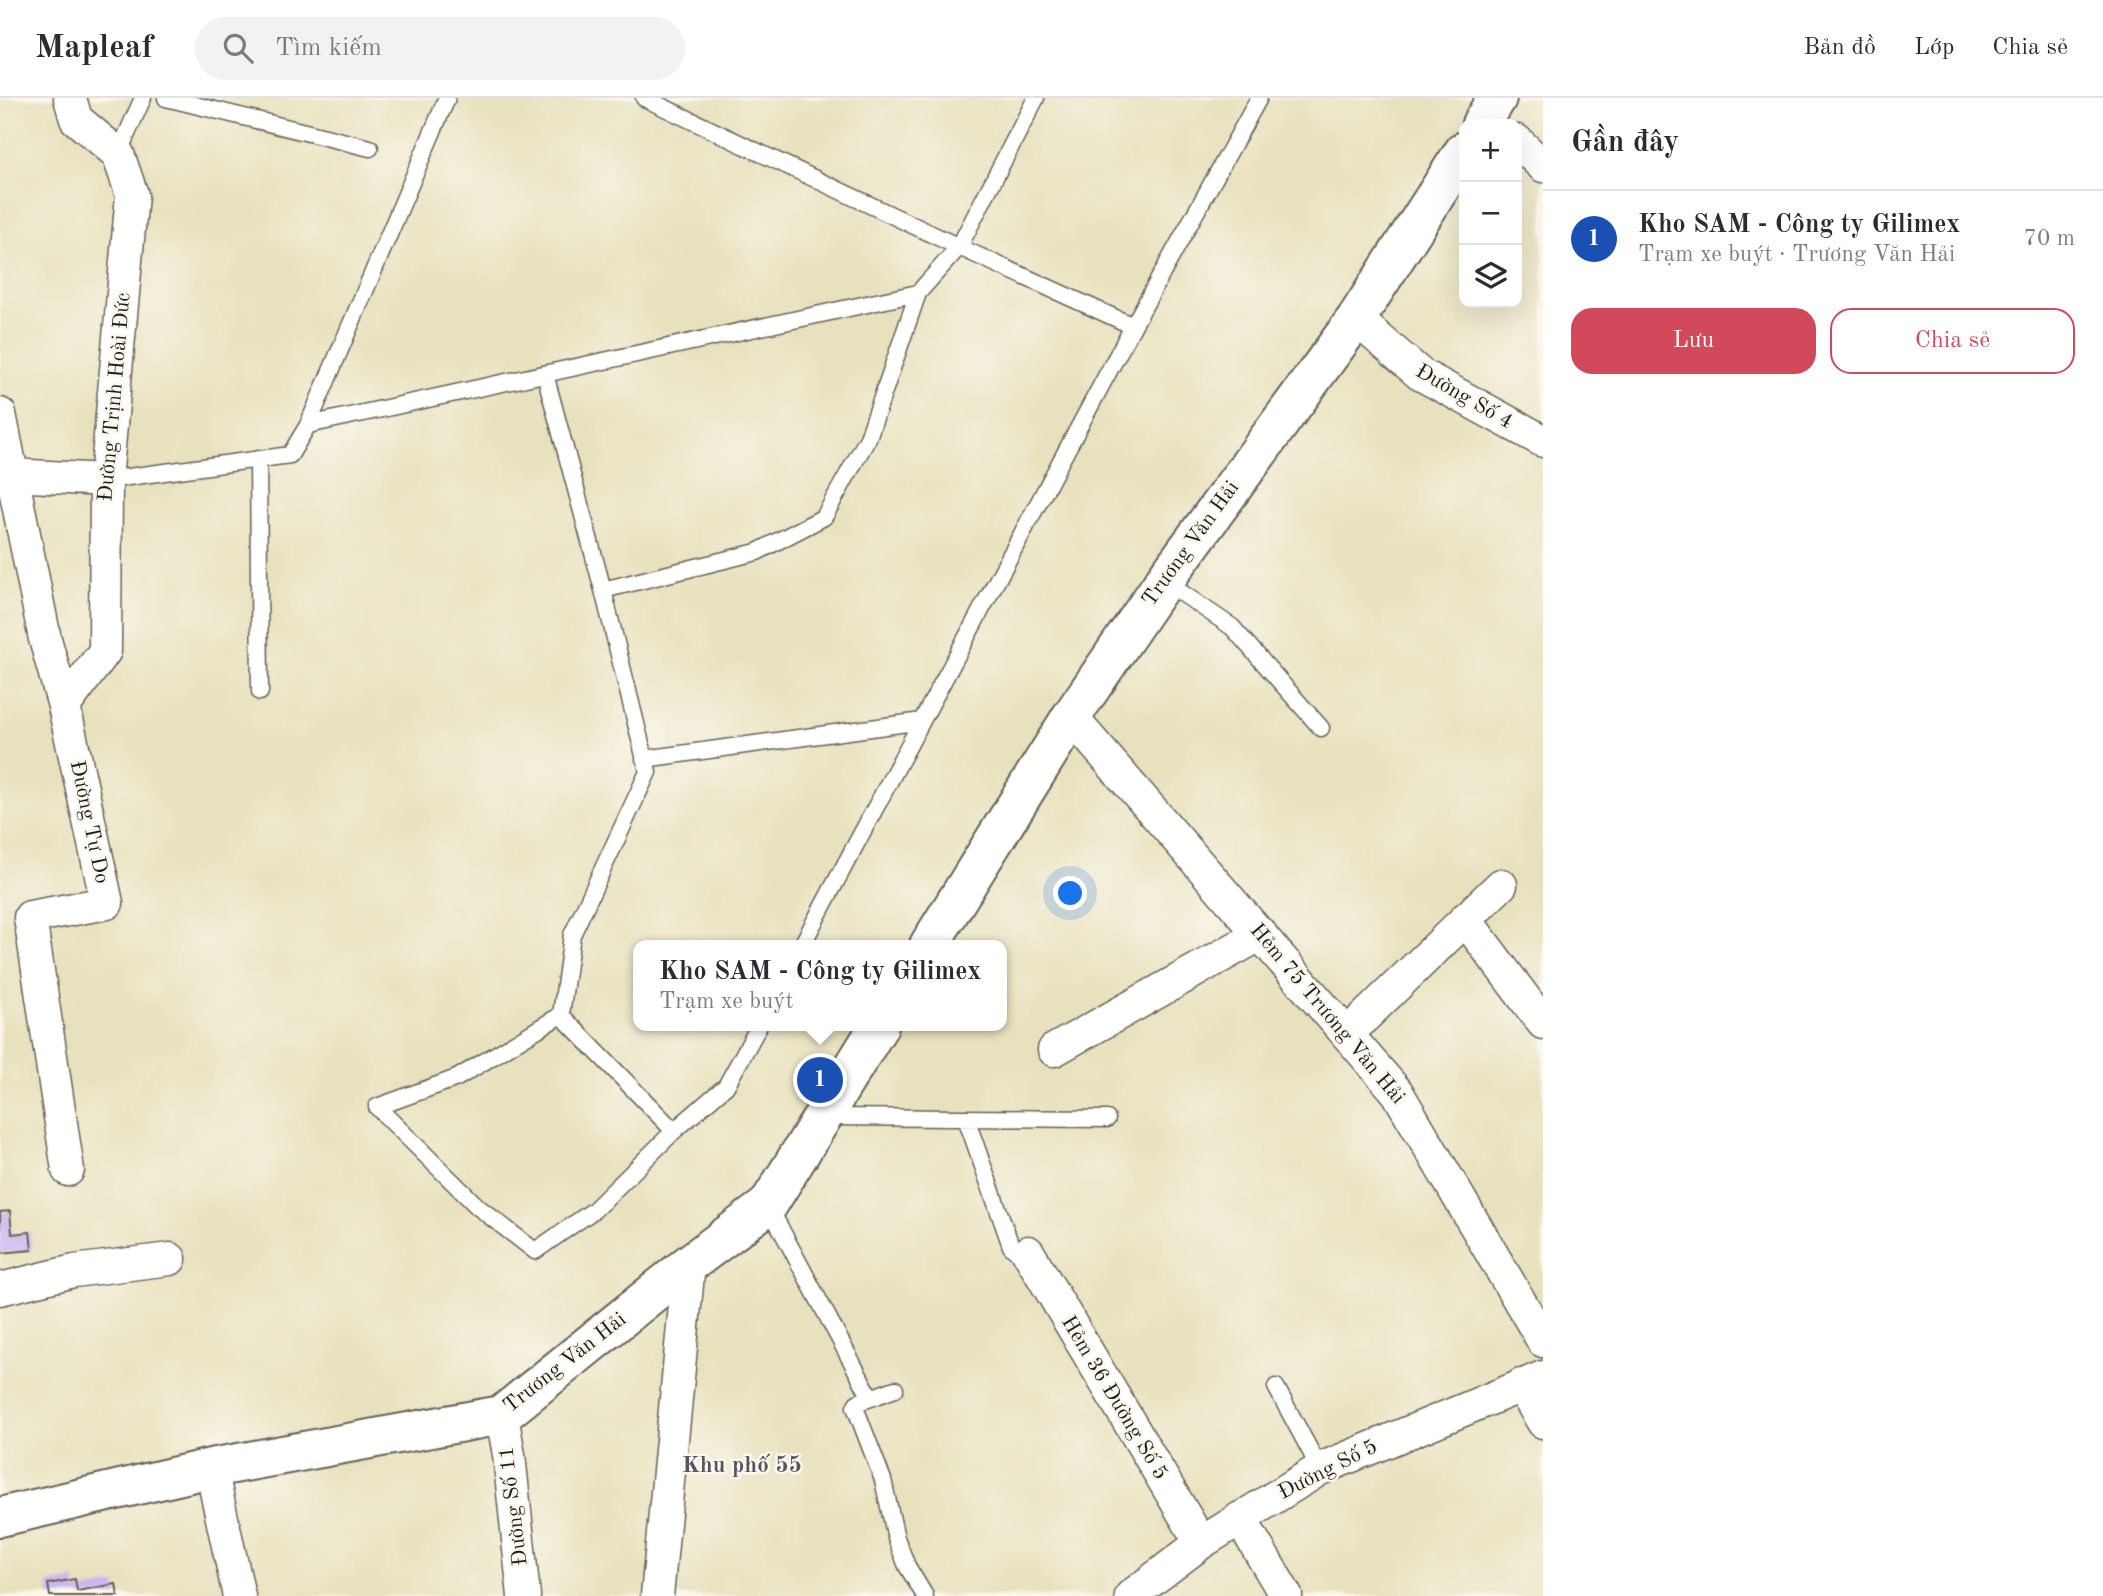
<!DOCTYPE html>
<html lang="vi">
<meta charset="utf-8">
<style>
:root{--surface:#fff;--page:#f2f2f3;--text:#2b2b33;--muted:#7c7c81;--line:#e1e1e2;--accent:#d1495b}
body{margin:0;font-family:"Old Standard TT",serif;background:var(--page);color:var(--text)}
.controls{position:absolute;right:21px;top:21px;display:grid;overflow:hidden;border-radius:14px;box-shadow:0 7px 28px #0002}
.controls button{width:63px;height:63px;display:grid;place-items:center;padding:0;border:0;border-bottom:2px solid var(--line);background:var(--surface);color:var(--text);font:35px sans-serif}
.you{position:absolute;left:1071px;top:796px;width:24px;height:24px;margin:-18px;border:5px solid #fff;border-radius:50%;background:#1a73e8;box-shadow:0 0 0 10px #1a73e833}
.badge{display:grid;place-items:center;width:46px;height:46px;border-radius:50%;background:var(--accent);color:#fff;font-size:23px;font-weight:700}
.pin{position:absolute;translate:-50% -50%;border:4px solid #fff;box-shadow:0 2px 7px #0006}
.popup{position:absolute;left:633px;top:842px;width:374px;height:91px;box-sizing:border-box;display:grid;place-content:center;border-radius:14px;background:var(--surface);filter:drop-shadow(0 2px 5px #0005);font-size:23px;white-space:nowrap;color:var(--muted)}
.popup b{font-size:26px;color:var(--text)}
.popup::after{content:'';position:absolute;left:50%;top:100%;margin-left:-14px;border:14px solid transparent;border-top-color:var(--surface)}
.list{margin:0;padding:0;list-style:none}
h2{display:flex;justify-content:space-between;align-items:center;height:91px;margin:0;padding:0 28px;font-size:30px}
h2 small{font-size:23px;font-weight:400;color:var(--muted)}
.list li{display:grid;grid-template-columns:46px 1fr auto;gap:21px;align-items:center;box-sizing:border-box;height:98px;padding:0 28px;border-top:2px solid var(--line)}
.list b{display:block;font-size:26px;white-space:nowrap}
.list p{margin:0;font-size:23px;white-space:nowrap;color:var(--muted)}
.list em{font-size:23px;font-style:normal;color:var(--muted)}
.actions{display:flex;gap:14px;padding:21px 28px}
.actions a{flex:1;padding:16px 0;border:2px solid var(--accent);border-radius:21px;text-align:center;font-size:24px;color:var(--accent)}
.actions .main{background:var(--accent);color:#fff}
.icon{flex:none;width:38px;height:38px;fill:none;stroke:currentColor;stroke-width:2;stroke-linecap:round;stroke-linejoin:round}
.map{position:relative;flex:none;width:1543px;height:1498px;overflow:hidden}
header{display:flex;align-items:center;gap:42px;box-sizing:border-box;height:98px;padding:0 35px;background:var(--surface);border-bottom:2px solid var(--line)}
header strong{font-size:33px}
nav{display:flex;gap:38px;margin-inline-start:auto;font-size:24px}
.search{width:490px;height:63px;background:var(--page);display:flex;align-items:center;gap:18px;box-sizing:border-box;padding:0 24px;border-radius:38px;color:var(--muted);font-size:26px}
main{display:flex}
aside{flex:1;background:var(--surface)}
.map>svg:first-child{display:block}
.building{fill:#cbb8f1}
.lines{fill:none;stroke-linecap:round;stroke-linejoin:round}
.service-casing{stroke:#636154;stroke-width:19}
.minor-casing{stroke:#636154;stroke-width:35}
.tertiary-casing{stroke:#636154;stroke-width:42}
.service{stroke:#fff;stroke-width:16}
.minor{stroke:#fff;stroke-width:32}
.tertiary{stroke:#fff;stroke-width:38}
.labels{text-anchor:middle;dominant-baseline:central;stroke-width:5;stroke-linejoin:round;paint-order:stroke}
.street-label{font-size:21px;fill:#1c1c1c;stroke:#fbf7ec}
.neighbourhood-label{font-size:23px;font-weight:bold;fill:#595367;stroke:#fbf7ec}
</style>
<header>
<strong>Mapleaf</strong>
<div class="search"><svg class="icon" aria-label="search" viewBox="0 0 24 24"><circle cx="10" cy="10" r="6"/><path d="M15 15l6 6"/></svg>Tìm kiếm</div>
<nav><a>Bản đồ</a><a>Lớp</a><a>Chia sẻ</a></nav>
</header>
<main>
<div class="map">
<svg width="1543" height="1498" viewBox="0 0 1543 1498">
<rect width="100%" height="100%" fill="#fbf7ec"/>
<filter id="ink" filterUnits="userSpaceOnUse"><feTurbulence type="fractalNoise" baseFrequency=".0143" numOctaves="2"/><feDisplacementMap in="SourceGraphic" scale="14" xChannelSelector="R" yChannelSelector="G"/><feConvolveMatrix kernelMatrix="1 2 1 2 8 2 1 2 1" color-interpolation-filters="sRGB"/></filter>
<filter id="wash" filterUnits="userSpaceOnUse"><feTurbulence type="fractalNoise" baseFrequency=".00686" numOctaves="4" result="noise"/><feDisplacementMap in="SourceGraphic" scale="28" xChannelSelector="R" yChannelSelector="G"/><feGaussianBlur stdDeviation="1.57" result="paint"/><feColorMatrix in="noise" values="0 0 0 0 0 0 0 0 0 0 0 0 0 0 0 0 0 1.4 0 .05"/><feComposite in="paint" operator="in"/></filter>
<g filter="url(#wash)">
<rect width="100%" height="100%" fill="#e8e1bd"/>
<g id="blocks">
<path class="building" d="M10,1113L12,1136L30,1134L32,1152L0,1155V1114Z
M75,1481L77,1493L116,1486L118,1498H50L48,1486Z"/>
</g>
</g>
<g filter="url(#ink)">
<use href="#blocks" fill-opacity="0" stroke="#636154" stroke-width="2"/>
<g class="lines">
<defs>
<path id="service" d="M166,0L370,50
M644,0L959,149L1133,228
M118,56L143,0
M545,276L603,492
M308,327L918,195L959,149L1036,0
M258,361L260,594
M106,382L290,357L308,327L447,0
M1164,483L1232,529L1321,630
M644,661L922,623
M802,847L1133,228L1259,0
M561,917L457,980L377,1009L478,1109L535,1153L594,1112L674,1033L726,988L759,928
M825,1019L1107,1021
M966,1020L1011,1148L1015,1152L1028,1154
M674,1033L561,917L572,837L648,674L603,492L757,454L824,419L868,340L918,195
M768,1107L871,1300
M1276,1289L1320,1371
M895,1291L857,1305L855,1309L883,1382L896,1440L907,1468L925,1498"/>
<path id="minor" d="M1517,43L1543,68
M1356,221L1420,276L1543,343
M0,316L45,541L64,608L107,805L30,819L68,1072
M0,379L11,377L106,382
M64,608L105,553L106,382L132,97L118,56L76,21L70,0
M1071,619L1397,994L1543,1243
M1465,821L1543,925
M1347,936L1501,787
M1054,952L1261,836
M1028,1154L1201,1445
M0,1191L74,1173L170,1161
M1521,1287L1543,1324
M502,1317L509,1357L524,1498
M211,1370L239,1498
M1240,1420L1286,1498
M657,1498L689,1166
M1131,1498L1201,1445L1320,1371L1543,1279"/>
<path id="tertiary" d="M1481,26L1497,0
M929,847L1071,619L1164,483L1356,221L1464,53
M0,1419L211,1370L502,1317L689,1166L768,1107L879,928"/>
</defs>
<use href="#service" class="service-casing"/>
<use href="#minor" class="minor-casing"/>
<use href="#tertiary" class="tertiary-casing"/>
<use href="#service" class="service"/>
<use href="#minor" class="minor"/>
<use href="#tertiary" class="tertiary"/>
</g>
</g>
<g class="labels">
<g class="street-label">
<text transform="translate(115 299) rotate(-85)">Đường Trịnh Hoài Đức</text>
<text transform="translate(1464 299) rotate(30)">Đường Số 4</text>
<text transform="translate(1191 446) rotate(-54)">Trương Văn Hải</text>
<text transform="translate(89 724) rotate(78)">Đường Tự Do</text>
<text transform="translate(1327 916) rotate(50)">Hẻm 75 Trương Văn Hải</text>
<text transform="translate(565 1265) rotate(-38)">Trương Văn Hải</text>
<text transform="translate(1114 1300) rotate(59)">Hẻm 36 Đường Số 5</text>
<text transform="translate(1328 1372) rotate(-27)">Đường Số 5</text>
<text transform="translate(514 1408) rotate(-97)">Đường Số 11</text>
</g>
<g class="neighbourhood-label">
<text x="742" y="1367">Khu phố 55</text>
</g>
</g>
</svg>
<div class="controls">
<button>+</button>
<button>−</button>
<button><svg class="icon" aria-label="layers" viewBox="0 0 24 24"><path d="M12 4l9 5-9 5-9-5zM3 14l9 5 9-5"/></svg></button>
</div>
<div class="you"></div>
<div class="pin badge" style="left:820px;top:982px;background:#1a4fb4">1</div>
<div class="popup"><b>Kho SAM - Công ty Gilimex</b>Trạm xe buýt</div>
</div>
<aside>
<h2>Gần đây<small></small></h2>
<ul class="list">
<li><span class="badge" style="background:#1a4fb4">1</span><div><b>Kho SAM - Công ty Gilimex</b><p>Trạm xe buýt · Trương Văn Hải</p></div><em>70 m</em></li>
</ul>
<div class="actions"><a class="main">Lưu</a><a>Chia sẻ</a></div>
</aside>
</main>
